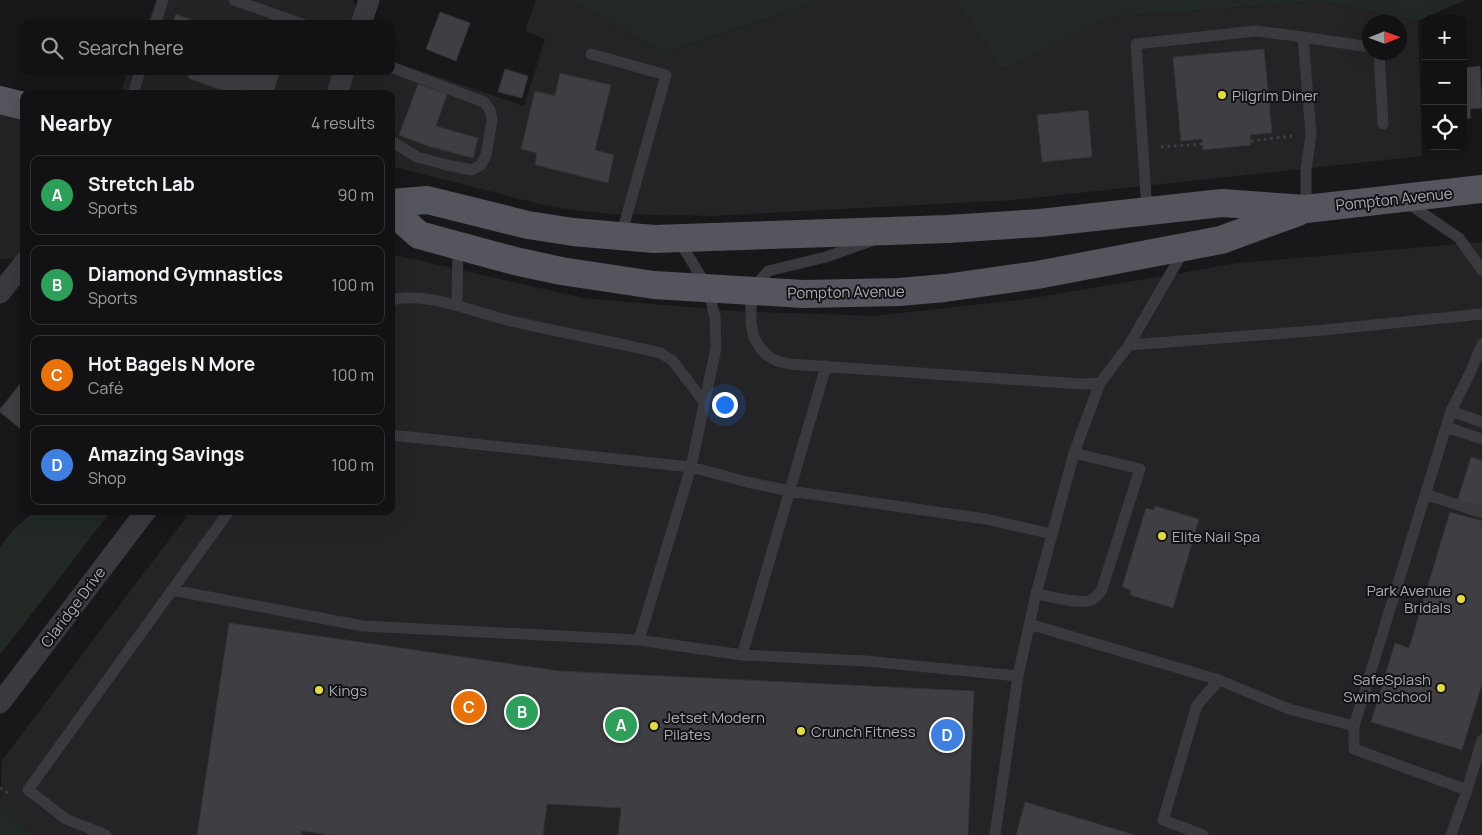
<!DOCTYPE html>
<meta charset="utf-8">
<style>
:root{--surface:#121113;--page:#1b1a1c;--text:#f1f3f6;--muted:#9c9da0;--line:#313133;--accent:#e4db44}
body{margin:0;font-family:Manrope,sans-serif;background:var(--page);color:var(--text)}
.controls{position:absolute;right:15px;top:15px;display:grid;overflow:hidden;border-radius:10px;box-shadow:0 5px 20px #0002}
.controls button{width:45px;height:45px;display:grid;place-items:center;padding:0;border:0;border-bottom:1px solid var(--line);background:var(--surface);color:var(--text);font:25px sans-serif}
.compass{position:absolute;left:1362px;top:15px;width:45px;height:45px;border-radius:50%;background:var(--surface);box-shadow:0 5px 20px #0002;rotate:89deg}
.you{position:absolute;left:724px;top:404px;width:18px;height:18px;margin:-12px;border:4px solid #fff;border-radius:50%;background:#1a73e8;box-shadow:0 0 0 8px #1a73e833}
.badge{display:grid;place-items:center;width:32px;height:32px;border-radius:50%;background:var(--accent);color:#fff;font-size:16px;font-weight:700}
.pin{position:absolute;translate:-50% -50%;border:2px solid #fff;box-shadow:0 1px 5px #0006}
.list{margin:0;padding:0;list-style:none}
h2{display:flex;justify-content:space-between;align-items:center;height:65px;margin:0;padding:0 20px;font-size:21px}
h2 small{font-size:16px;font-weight:400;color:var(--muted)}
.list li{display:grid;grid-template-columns:32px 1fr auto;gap:15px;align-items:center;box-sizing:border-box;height:80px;margin:0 10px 10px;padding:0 10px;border:1px solid var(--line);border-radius:10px}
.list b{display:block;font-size:19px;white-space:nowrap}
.list p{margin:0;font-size:16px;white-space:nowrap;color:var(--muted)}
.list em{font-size:16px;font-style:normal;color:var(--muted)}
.icon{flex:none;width:28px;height:28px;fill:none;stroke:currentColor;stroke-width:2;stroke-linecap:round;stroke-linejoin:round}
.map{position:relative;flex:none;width:1482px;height:835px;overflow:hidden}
.search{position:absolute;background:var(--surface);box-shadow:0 5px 20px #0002;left:20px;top:20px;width:375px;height:55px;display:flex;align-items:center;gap:12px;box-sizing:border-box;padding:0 18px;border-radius:10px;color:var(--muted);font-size:19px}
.panel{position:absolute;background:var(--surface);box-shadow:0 5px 20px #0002;left:20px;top:90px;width:375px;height:425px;border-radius:10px}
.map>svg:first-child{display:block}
.built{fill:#242326;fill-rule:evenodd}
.green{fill:#222924}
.building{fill:#3f3f43;stroke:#333235}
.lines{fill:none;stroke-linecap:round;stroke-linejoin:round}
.path{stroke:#3f3f45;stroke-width:3;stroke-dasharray:2.5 4;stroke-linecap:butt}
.service{stroke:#39393e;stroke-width:11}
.minor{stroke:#39393e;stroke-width:21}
.primary{stroke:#55555d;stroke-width:28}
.poi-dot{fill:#e4db44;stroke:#131214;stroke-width:2}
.labels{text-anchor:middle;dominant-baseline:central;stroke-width:4;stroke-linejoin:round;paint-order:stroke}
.poi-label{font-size:15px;fill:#ababb8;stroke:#131214;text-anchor:start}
.street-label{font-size:15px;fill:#ababb8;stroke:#131214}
</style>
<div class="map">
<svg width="1482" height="835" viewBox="0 0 1482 835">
<rect width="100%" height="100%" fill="#181719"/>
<path class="built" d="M156,0H353L363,24H147Z
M536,0H569L666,52L823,0H956L1002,69L1105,17L1322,1L1418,21L1422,156L1014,200L712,216L610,214L572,210L535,203L391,166V94H103L121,91L128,71H391V61L524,106L545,39L525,31ZM1370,22H1400V52H1370Z
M24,105V258L0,259V109Z
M1482,242V835H30L0,803L2,760L191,511H391V254L583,298L736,311L874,316L1028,299L1238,263Z"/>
<path class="green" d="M569,0H823L666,52Z
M956,0H1465L1418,21L1322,1L1106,17L1002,69Z
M35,511H111L0,655V547L13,530Z
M0,803L30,835H0Z"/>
<path class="building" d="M440,12L470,23L456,61L426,49Z
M176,14L203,24H172Z
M1264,49L1272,133L1250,135L1251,145L1203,150L1202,139L1181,141L1173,57Z
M1480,66L1482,108L1470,109L1471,118L1463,119V68Z
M505,69L528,76L522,98L498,92Z
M190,71H280L273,94H254L241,89L240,94H232L188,78Z
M560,73L611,85L595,150L614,155L608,183L535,165L537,153L521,149L535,91L555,96Z
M418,84L447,94L436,126L478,138L473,158L428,146L399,135Z
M1088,110L1092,157L1042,162L1037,115Z
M24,379V430L23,431L0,412V409Z
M1471,457L1482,460V510L1457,502Z
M1155,506L1199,519L1173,608L1130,595L1131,590L1122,587L1146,508L1154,510Z
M1450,512L1482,521V684L1462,750L1371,722L1395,643L1409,648Z
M229,623L560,671L974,691L968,835H618L621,808L547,804L543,835H330L302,831L301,835H197Z
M1025,802L1135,835H1016Z"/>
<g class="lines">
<path class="path" d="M1251,141L1292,136
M1161,147L1203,144
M0,788L7,792L10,791"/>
<path class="service" d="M234,0L302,24
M155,24L163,0
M1303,37L1370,47
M1379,52L1383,124
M591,54L666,75L621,236
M391,67L484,102L490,110L492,120L486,155L481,165L472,170L447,165L417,157L391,141
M133,94L140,71
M1406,202L1459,238L1482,270
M1147,211L1136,44L1256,31L1303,37L1311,134L1306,170V209
M871,241L826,257L768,271L751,291V323L754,338L761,349L768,356L777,361L789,364L1081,384L1100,383L1129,345L1184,250
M391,300C426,291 473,312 507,320C558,332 610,341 661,353L673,361L704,402
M457,305L458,246
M1129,345L1324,330L1482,314
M1451,411L1482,422
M1446,427L1482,439
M391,435L691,467L747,482L790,491L986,519L1052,534
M1425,494L1482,513
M172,590L363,626L639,640L742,655L866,661L1018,676
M1036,594C1049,596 1079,605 1091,600C1097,598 1099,594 1102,589L1140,469L1074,453
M1029,624L1219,680L1289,709L1354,726V749L1467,790
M639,640L691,467L716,348L715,317L708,288L678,239
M742,655L826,366
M1354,726L1451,411L1470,373L1482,344
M106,835L66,819L28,790L229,511
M995,835L1018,676L1036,594L1074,453L1100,383
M1203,835L1163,820L1197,705L1219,680
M1451,835L1467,790L1482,740"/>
<path class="minor" d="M361,24L369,0
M337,94L344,71
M0,293L24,263
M0,703L146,511"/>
<path class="primary" d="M0,100L24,106
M391,203L427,200L528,225L573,232L654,239L948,229L1040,223L1222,203L1306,209L1482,189
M391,210L419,235L515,261L561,271L654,285L804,294L899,292L945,288L1037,275L1221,240L1298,212"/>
</g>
<g class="poi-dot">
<circle cx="1222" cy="95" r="5"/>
<circle cx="1162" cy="536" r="5"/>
<circle cx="1461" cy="599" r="5"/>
<circle cx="1441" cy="688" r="5"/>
<circle cx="319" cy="690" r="5"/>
<circle cx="654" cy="726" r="5"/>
<circle cx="801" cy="731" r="5"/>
</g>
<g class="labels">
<g class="poi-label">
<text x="1232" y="95">Pilgrim Diner</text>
<text x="1172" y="536">Elite Nail Spa</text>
<text x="1451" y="590" text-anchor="end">Park Avenue<tspan x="1451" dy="17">Bridals</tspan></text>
<text x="1431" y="679" text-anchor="end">SafeSplash<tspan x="1431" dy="17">Swim School</tspan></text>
<text x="329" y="690">Kings</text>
<text x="664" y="717">Jetset Modern<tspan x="664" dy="17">Pilates</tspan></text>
<text x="811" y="731">Crunch Fitness</text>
</g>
<g class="street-label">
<text transform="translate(1394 199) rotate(-6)">Pompton Avenue</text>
<text transform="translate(846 292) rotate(-1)">Pompton Avenue</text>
<text transform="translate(73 607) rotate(-53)">Claridge Drive</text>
</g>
</g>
</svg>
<div class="controls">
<button>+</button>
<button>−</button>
<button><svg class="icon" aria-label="locate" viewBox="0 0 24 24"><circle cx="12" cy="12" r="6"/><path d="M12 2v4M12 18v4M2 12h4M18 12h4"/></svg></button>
</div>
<svg class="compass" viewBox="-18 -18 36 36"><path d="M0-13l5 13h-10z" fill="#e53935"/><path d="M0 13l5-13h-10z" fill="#9c9da0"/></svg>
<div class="you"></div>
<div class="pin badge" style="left:621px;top:725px;background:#2e9e5b">A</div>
<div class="pin badge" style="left:522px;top:712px;background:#2e9e5b">B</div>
<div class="pin badge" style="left:469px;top:707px;background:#e8710a">C</div>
<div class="pin badge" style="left:947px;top:735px;background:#3f7fe0">D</div>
<div class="search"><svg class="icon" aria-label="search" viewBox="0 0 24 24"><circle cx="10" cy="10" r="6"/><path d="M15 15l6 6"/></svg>Search here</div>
<section class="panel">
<h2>Nearby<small>4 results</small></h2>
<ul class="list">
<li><span class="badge" style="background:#2e9e5b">A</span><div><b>Stretch Lab</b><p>Sports</p></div><em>90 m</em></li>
<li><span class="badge" style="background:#2e9e5b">B</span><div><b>Diamond Gymnastics</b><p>Sports</p></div><em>100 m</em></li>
<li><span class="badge" style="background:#e8710a">C</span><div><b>Hot Bagels N More</b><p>Café</p></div><em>100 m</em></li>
<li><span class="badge" style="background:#3f7fe0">D</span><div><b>Amazing Savings</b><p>Shop</p></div><em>100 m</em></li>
</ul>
</section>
</div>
